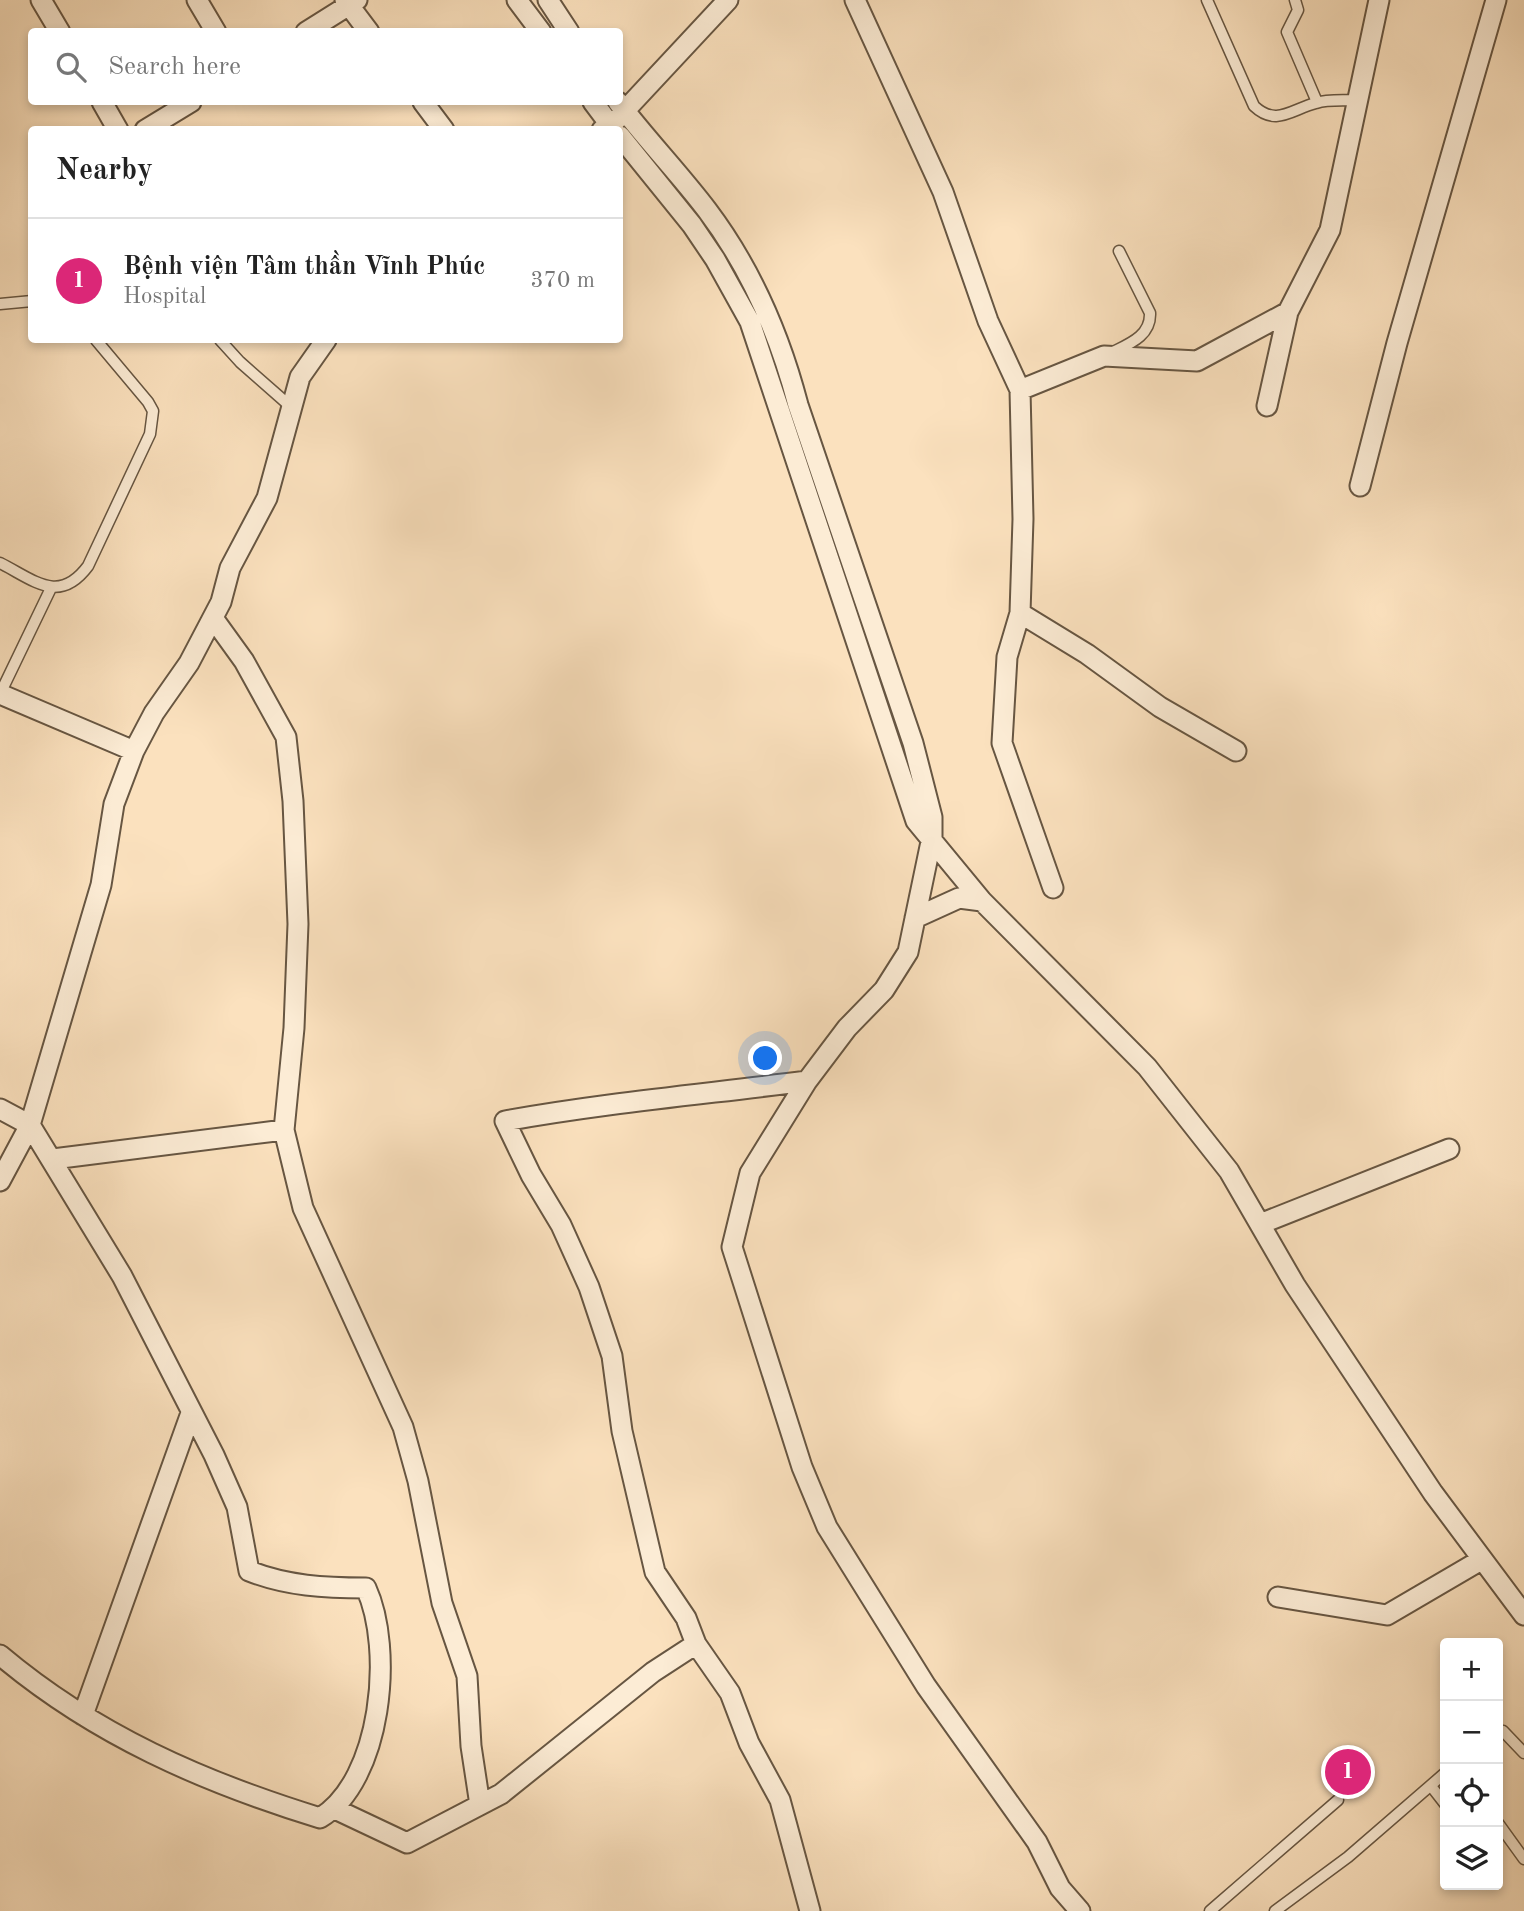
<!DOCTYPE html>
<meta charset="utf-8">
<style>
:root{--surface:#fff;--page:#f6f6f6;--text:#222;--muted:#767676;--line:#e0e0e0;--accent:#db2777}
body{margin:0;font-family:"Old Standard TT",serif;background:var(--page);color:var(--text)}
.controls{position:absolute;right:21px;bottom:21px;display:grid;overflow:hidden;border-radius:7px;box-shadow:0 4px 10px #0003}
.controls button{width:63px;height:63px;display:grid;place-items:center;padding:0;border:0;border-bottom:2px solid var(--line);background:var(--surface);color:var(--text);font:35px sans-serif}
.you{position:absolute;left:766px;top:1059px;width:24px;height:24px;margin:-18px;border:5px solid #fff;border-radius:50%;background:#1a73e8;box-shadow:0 0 0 10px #1a73e833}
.badge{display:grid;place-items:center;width:46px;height:46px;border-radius:50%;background:var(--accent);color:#fff;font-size:23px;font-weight:700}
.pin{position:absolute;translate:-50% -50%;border:4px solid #fff;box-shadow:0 2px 7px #0006}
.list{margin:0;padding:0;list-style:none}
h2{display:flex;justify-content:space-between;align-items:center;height:91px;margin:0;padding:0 28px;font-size:30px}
h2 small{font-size:23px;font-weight:400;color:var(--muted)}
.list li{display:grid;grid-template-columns:46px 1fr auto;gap:21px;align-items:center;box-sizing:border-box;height:126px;padding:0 28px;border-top:2px solid var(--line)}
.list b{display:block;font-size:26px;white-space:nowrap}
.list p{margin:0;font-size:23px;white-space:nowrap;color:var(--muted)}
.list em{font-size:23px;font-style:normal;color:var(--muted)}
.icon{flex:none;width:38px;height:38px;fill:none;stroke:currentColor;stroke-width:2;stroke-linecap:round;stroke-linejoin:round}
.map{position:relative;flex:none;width:1524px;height:1911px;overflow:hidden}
.search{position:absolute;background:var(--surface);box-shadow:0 4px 10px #0003;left:28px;top:28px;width:595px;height:77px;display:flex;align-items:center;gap:18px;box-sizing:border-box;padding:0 24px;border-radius:7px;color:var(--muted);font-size:26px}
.panel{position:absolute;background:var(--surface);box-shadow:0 4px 10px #0003;left:28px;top:126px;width:595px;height:217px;border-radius:7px}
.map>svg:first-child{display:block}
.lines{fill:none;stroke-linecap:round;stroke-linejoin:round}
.service-casing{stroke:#675642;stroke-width:13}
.minor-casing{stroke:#675642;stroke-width:23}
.service{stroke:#fcecd5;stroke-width:10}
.minor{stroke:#fcecd5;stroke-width:19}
</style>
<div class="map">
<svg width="1524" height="1911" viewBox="0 0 1524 1911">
<rect width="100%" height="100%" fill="#fbe1be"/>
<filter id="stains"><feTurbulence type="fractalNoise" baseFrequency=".00286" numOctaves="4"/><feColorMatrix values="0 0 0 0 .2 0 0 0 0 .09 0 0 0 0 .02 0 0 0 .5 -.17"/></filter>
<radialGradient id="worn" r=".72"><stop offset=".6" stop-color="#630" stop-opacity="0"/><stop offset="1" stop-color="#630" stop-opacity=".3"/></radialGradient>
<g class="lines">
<defs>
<path id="service" d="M1207,0L1254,106C1276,127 1292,109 1316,103C1328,99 1344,101 1356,100
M1295,0L1298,10L1287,32L1317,102
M0,304L32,301
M220,340L240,362L290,406
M1111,353C1129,344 1151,336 1150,313L1119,251
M0,563C34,580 59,605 88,566L150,434L153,411L148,402L96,340
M0,694L51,588
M1498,1735L1503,1731L1524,1753
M1431,1786L1445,1804
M1498,1823L1524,1859
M1210,1911L1338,1800
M1275,1911L1348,1857L1445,1773"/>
<path id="minor" d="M41,0L60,32
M197,0L216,32
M345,0L369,32
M517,0L541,32
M548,0L569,32
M855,0L943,192L988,321L1020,390L1023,519L1020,613L1007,657L1002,743L1053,888
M306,32L357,0
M102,102L118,130
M423,102L444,130
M593,102L614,130
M618,102C646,139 679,173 707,210C750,267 780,336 798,405L913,743L932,817V837L908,952L884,990L847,1028L807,1081C706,1094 605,1103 505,1121L531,1175L561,1225L589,1287L612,1356L622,1431L655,1572L686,1618L696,1644L730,1693L749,1743L780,1800L810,1911
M145,130L191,102
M602,130L617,119L728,0
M620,136L692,225L715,259L750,322L916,821L982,901L1147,1067L1229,1171L1295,1285L1433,1493L1524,1615
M1020,390L1104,356L1197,361L1288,312L1330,230L1379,0
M1267,406L1288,312
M1360,486L1397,343L1496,0
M1020,613L1087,654L1160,707L1236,751
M213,618L244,661L286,737L293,801L298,924L294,1028L284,1130L303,1208L403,1427L418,1481L442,1603L467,1676L471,1746L480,1805
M0,694L134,751L114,804L101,885L30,1125L122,1276L214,1455L237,1507L249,1571C287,1586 325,1588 366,1588C394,1649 382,1780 320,1818C203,1782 95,1735 0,1655
M134,751L154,713L189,663L221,602L230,568L267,498L300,377L326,340
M915,918L959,898L982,901
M807,1081L750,1173L732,1247L802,1467L827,1527L926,1686L1037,1842L1060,1888L1080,1911
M0,1109L30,1125L0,1181
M53,1159L284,1130
M1260,1224L1449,1149
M1278,1597L1387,1615L1481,1560
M83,1715L191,1413
M335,1809L407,1843L501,1794L653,1672L696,1644"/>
</defs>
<use href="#service" class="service-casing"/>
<use href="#minor" class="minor-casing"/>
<use href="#service" class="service"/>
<use href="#minor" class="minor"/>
</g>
<rect width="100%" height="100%" filter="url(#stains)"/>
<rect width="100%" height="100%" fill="url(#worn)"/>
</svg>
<div class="controls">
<button>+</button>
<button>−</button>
<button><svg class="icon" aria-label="locate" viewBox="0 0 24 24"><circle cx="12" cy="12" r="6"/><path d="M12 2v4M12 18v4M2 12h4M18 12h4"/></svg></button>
<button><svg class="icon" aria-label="layers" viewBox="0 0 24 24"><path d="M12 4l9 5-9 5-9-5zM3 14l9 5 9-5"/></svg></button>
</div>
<div class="you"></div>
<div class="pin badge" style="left:1348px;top:1772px">1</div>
<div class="search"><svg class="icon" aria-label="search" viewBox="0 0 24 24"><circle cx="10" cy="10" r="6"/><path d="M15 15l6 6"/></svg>Search here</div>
<section class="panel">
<h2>Nearby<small></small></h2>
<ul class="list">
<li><span class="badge">1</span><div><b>Bệnh viện Tâm thần Vĩnh Phúc</b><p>Hospital</p></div><em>370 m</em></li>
</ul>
</section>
</div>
